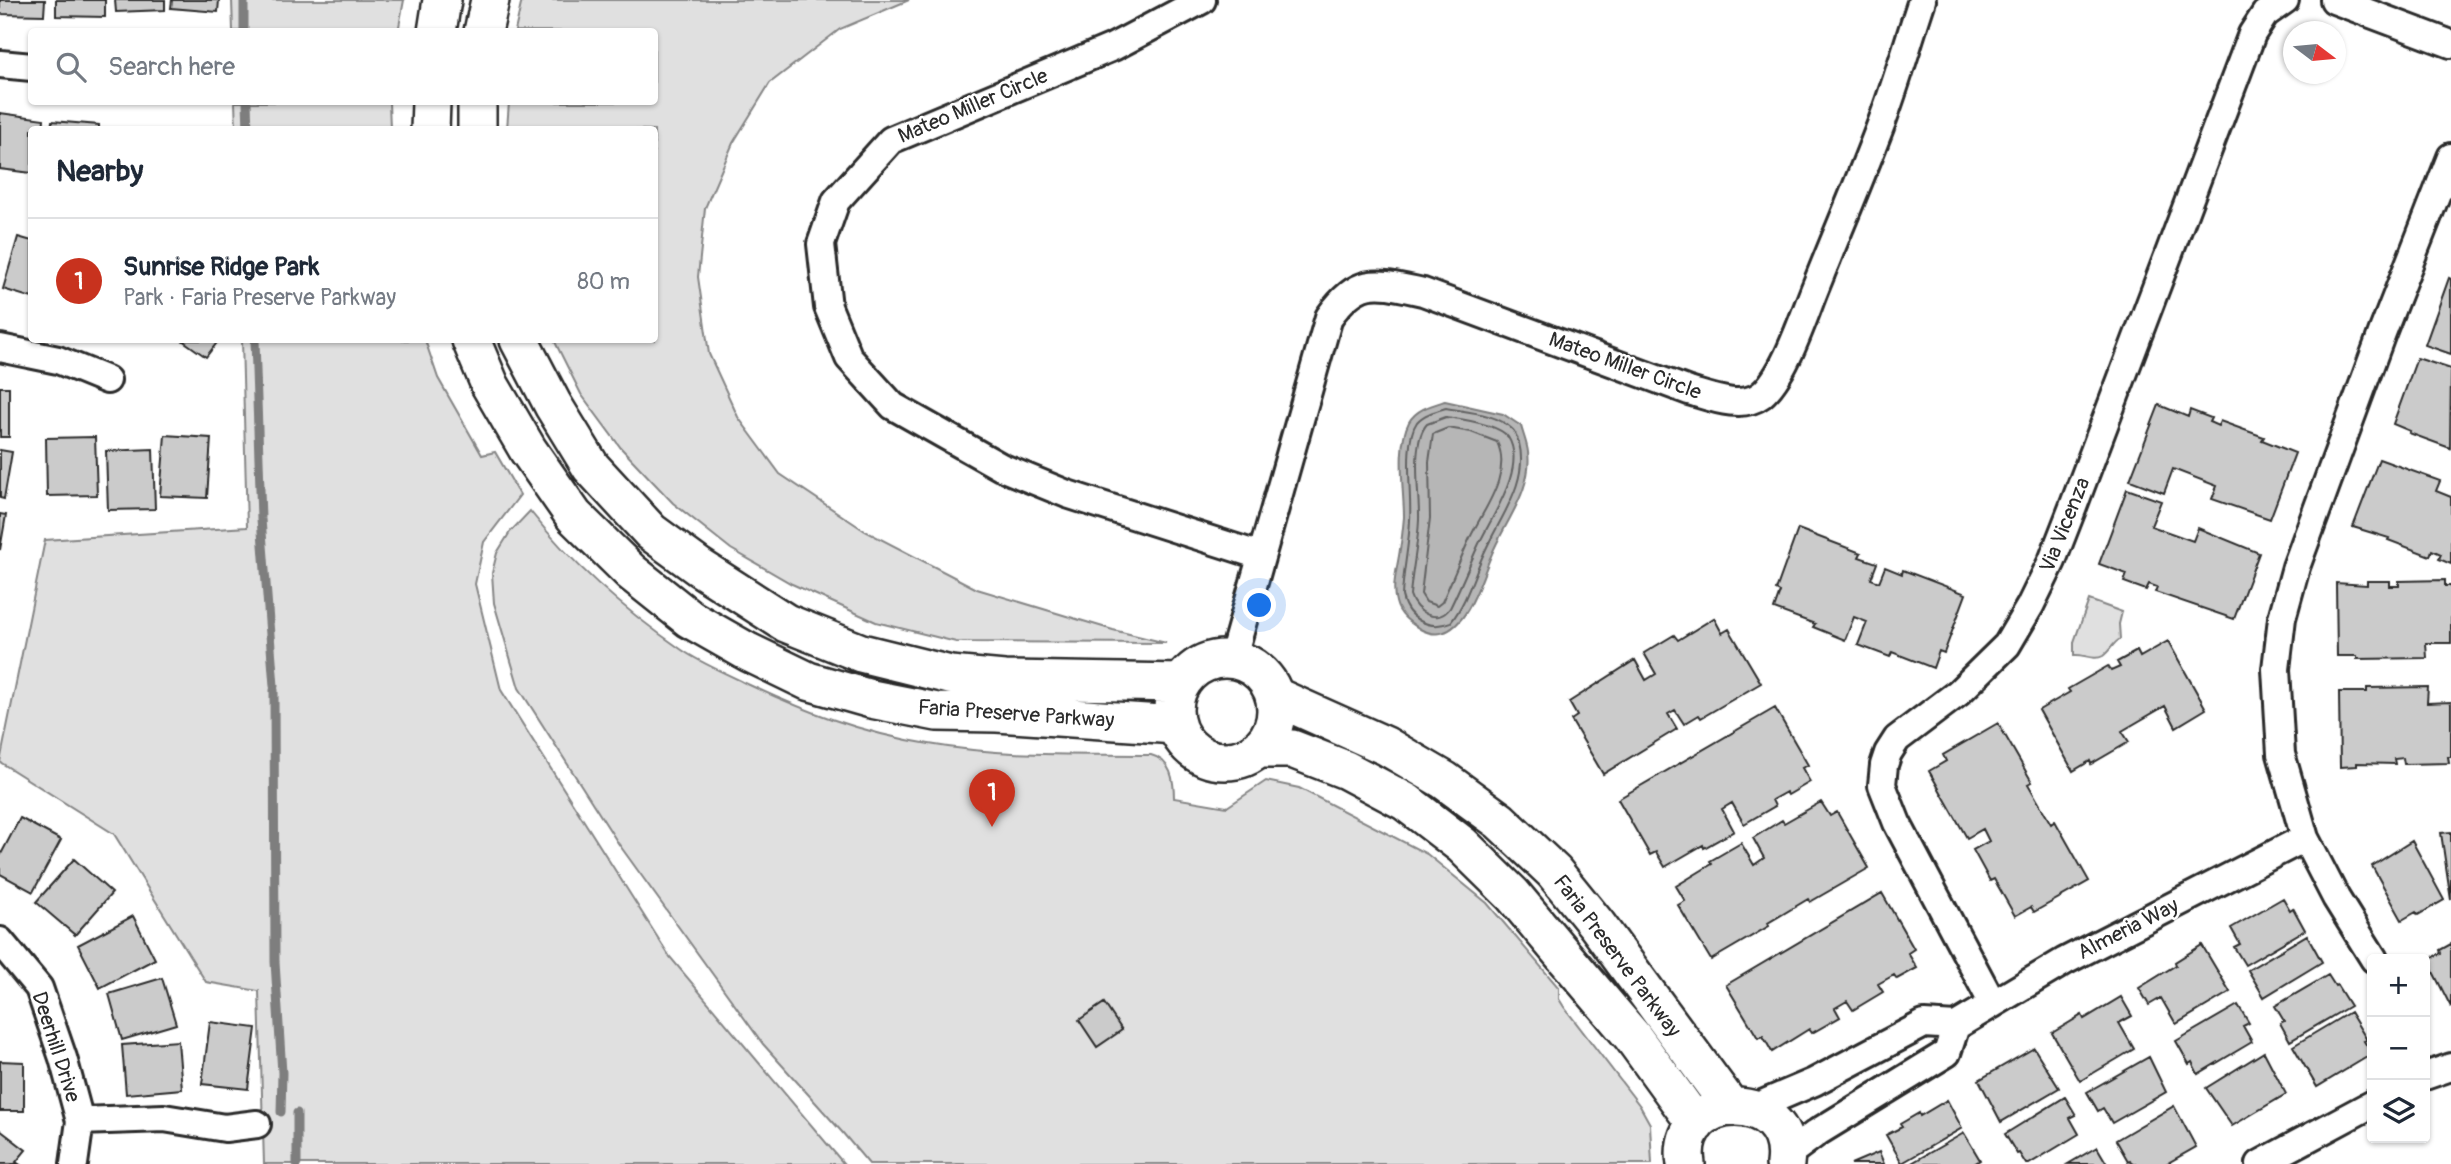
<!DOCTYPE html>
<meta charset="utf-8">
<style>
:root{--surface:#fff;--page:#f2f2f3;--text:#1f2937;--muted:#747a83;--line:#e0e1e3;--accent:#c8321e}
body{margin:0;font-family:Pangolin,sans-serif;background:var(--page);color:var(--text)}
.controls{position:absolute;right:21px;bottom:21px;display:grid;overflow:hidden;border-radius:7px;box-shadow:0 2px 5px #0004}
.controls button{width:63px;height:63px;display:grid;place-items:center;padding:0;border:0;border-bottom:2px solid var(--line);background:var(--surface);color:var(--text);font:35px sans-serif}
.compass{position:absolute;left:2283px;top:21px;width:63px;height:63px;border-radius:50%;background:var(--surface);box-shadow:0 2px 5px #0004;rotate:106deg}
.you{position:absolute;left:1260px;top:606px;width:24px;height:24px;margin:-18px;border:5px solid #fff;border-radius:50%;background:#1a73e8;box-shadow:0 0 0 10px #1a73e833}
.badge{display:grid;place-items:center;width:46px;height:46px;border-radius:50%;background:var(--accent);color:#fff;font-size:23px;font-weight:700}
.pin{position:absolute;translate:-50% -58px;filter:drop-shadow(0 2px 4px #0008)}
.pin::after{content:'';position:absolute;top:37px;width:24px;height:21px;background:inherit;clip-path:polygon(0 0,100% 0,50% 100%)}
.list{margin:0;padding:0;list-style:none}
h2{display:flex;justify-content:space-between;align-items:center;height:91px;margin:0;padding:0 28px;font-size:30px}
h2 small{font-size:23px;font-weight:400;color:var(--muted)}
.list li{display:grid;grid-template-columns:46px 1fr auto;gap:21px;align-items:center;box-sizing:border-box;height:126px;padding:0 28px;border-top:2px solid var(--line)}
.list b{display:block;font-size:26px;white-space:nowrap}
.list p{margin:0;font-size:23px;white-space:nowrap;color:var(--muted)}
.list em{font-size:23px;font-style:normal;color:var(--muted)}
.icon{flex:none;width:38px;height:38px;fill:none;stroke:currentColor;stroke-width:2;stroke-linecap:round;stroke-linejoin:round}
.map{position:relative;flex:none;width:2451px;height:1164px;overflow:hidden}
.search{position:absolute;background:var(--surface);box-shadow:0 2px 5px #0004;left:28px;top:28px;width:630px;height:77px;display:flex;align-items:center;gap:18px;box-sizing:border-box;padding:0 24px;border-radius:7px;color:var(--muted);font-size:26px}
.panel{position:absolute;background:var(--surface);box-shadow:0 2px 5px #0004;left:28px;top:126px;width:630px;height:217px;border-radius:7px}
.map>svg:first-child{display:block}
.green{fill:#e0e0e0;stroke:#868686;stroke-width:2}
.water{fill:#b6b6b6;stroke:#7e7e7e;stroke-width:2}
.lines{fill:none;stroke-linecap:round;stroke-linejoin:round}
.shore{stroke:#636363;stroke-width:2}
.stream{stroke:#7e7e7e;stroke-width:9}
.building{fill:#cbcbcb;stroke:#2b2b2b;stroke-width:2}
.street-casing{stroke:#2b2b2b;stroke-width:32}
.secondary-casing{stroke:#2b2b2b;stroke-width:42}
.street{stroke:#fff;stroke-width:26}
.secondary{stroke:#fff;stroke-width:37}
.labels{text-anchor:middle;dominant-baseline:central;stroke-width:5;stroke-linejoin:round;paint-order:stroke}
.street-label{font-size:21px;fill:#2b2b2b;stroke:#fff}
</style>
<div class="map">
<svg width="2451" height="1164" viewBox="0 0 2451 1164">
<rect width="100%" height="100%" fill="#fff"/>
<filter id="ink" filterUnits="userSpaceOnUse"><feTurbulence type="fractalNoise" baseFrequency=".0143" numOctaves="2"/><feDisplacementMap in="SourceGraphic" scale="14" xChannelSelector="R" yChannelSelector="G"/><feConvolveMatrix kernelMatrix="1 2 1 2 8 2 1 2 1" color-interpolation-filters="sRGB"/></filter>
<g filter="url(#ink)">
<path class="green" d="M232,0H404L398,32L233,31Z
M522,0H909L840,29L770,83L733,143L705,208L698,277L709,354L738,417L780,474L865,531L977,589L1113,630L1166,643L956,642L876,622L792,584L731,549L673,503L621,448L581,394L554,340H654V130L507,129L509,102H654V32L515,31Z
M235,102H389L390,129H236Z
M242,340H425L438,378L482,455L495,452L520,495L484,542L475,584L501,690L670,957L844,1164H264L259,991L206,982L114,834L0,762L45,540L247,527Z
M530,511C572,564 627,612 682,650C701,663 723,672 743,682C805,711 861,733 929,744C1002,757 1077,754 1151,755C1171,760 1174,780 1174,798L1227,807L1266,781L1299,788L1427,854L1487,903L1559,988V999L1564,1007L1640,1106L1650,1124L1652,1164H869L842,1132L763,1044L618,843L519,688L494,603L492,573L497,553L510,532Z
M2089,600L2122,612L2119,624L2120,639C2113,643 2110,651 2103,656C2094,661 2084,654 2074,655V642Z"/>
<path class="water" d="M1445,401L1503,414L1521,426C1523,434 1527,443 1528,452C1533,490 1504,523 1491,556C1479,583 1462,652 1420,629C1409,622 1399,615 1396,602C1391,586 1398,566 1400,549C1402,539 1403,528 1404,517C1404,490 1396,447 1409,422C1416,409 1432,405 1445,401Z"/>
<g class="lines">
<path class="shore" d="M1446,408C1467,412 1496,413 1512,429C1516,432 1517,438 1519,443C1529,481 1501,516 1486,549C1474,573 1468,600 1451,622C1429,631 1407,619 1402,596C1403,571 1409,546 1410,520C1412,496 1403,442 1417,422C1424,414 1436,411 1446,408Z
M1446,417C1461,419 1499,424 1508,437C1528,468 1489,520 1477,548C1468,568 1460,588 1450,608C1438,625 1415,613 1410,595C1412,570 1418,545 1419,520C1420,496 1410,443 1427,424Z
M1448,428L1471,432L1497,442C1513,476 1481,512 1468,542C1459,562 1451,583 1442,602L1437,606L1426,602L1421,594L1430,518L1429,462L1433,434Z"/>
<path class="stream" d="M244,0V32
M247,102L248,130
M255,340L261,519L274,686
M274,690L275,962L282,1073L281,1112
M297,1113V1164"/>
</g>
<path class="building" d="M0,0H45L44,15L0,14Z
M56,0H105V17L56,16Z
M115,0H165V10L116,12Z
M172,0H219L218,12L171,8Z
M0,113L44,119L43,130H32V173L0,169Z
M52,121L99,125V130H51Z
M18,237L32,241V298L3,289Z
M2449,278L2451,279V354L2425,345Z
M182,340H219L206,357Z
M2417,358L2451,369L2450,448L2409,433L2410,431L2393,424Z
M0,387H9V437H0Z
M2159,405L2188,417L2190,410L2211,418L2209,422L2218,426L2220,421L2264,437L2262,440L2295,453L2270,519L2212,499L2217,486L2173,469L2164,493L2130,480Z
M165,435L211,438L207,498L160,496Z
M95,437L97,495L47,496L46,438Z
M153,449L155,509L108,510L106,451Z
M0,450L12,452L4,499L0,498Z
M2379,459L2440,481L2436,491L2451,497V564L2439,559L2441,554L2432,550L2430,556L2388,540L2389,538L2353,527Z
M2127,489L2161,501L2151,526L2193,541L2198,528L2259,553L2234,619L2155,592L2157,587L2149,584L2146,590L2124,582L2127,574L2099,564Z
M0,514L6,515L0,550Z
M1798,529L1861,553L1859,557L1877,563L1871,579L1879,582L1885,567L1902,574L1903,570L1966,594L1944,653L1939,651L1933,668L1892,652L1890,657L1858,645L1867,622L1854,617L1845,640L1813,627L1815,624L1774,609L1780,592L1776,590Z
M2445,580V586H2451V643H2426L2427,658L2357,659V656H2337L2336,583L2367,585V581H2390V586H2399V581Z
M1714,618L1722,633L1729,629L1761,683L1701,718L1699,715L1684,724L1675,710L1668,714L1677,729L1603,774L1571,720L1577,716L1569,702L1635,660L1646,680L1656,674L1644,653L1674,635L1678,640Z
M2168,641L2206,709L2176,727L2165,706L2122,731L2129,742L2091,764L2090,761L2073,771L2039,710L2070,692L2068,689L2108,666L2111,671L2120,667L2117,662L2137,651L2140,657Z
M2428,687L2427,703L2451,702V757H2448L2449,763L2404,764L2403,758L2394,759L2395,764L2357,763V766L2340,767L2339,692H2367V688Z
M1775,708L1808,765L1802,768L1810,782L1788,795L1786,792L1772,800L1775,806L1744,824L1732,803L1722,809L1734,831L1704,848L1703,845L1665,867L1656,852L1650,855L1618,799Z
M1998,723L2032,782L2028,784L2051,824L2055,821L2089,881L2034,912L2031,907L2015,916L1994,879L1990,881L1973,850L1989,841L1983,829L1967,838L1929,771L1946,761L1943,755Z
M1821,802L1830,816L1837,812L1869,868L1810,902L1808,899L1768,923L1769,926L1711,960L1678,905L1685,901L1676,886L1712,864L1710,861L1741,843L1754,865L1764,858L1753,838L1782,820L1784,823Z
M20,818L61,840L33,892L0,874V856Z
M2451,832V900L2441,833Z
M2412,841L2444,900L2418,915L2416,912L2402,920L2372,866Z
M74,859L112,893L75,935L36,902Z
M1882,893L1914,949L1908,953L1917,968L1897,979L1894,975L1878,984L1883,992L1853,1010L1847,1001L1835,1008L1840,1017L1812,1033L1809,1029L1772,1052L1763,1036L1758,1038L1726,985Z
M2283,898L2290,910L2293,908L2305,930L2245,965L2234,947L2240,944L2231,928Z
M133,916L155,959L100,988L78,945Z
M2307,935L2322,962L2264,997L2248,970Z
M2451,944V1007L2427,960L2441,953L2440,950Z
M2202,945L2230,992L2176,1024L2161,998L2149,1005L2139,988L2176,965L2175,962Z
M2328,975L2335,986L2337,985L2350,1006L2290,1041L2280,1023L2284,1021L2275,1006Z
M162,978L176,1024L122,1040L109,994Z
M2121,997L2132,1016L2119,1023L2134,1049L2080,1081L2052,1033L2082,1015L2084,1019Z
M1104,1003L1122,1030L1097,1047L1079,1020Z
M2238,1005L2249,1023L2243,1026L2252,1042L2198,1074L2192,1062L2189,1064L2176,1041Z
M2350,1012L2367,1040L2364,1041L2372,1054L2317,1087L2293,1046Z
M210,1022L256,1028L248,1089L202,1084Z
M178,1041L182,1089L126,1094L122,1045Z
M2034,1048L2059,1088L2001,1122L1979,1080Z
M2264,1052L2286,1094L2232,1126L2206,1088Z
M2149,1057L2166,1092L2112,1123L2103,1108L2098,1111L2087,1092Z
M0,1061L24,1062V1111H0Z
M2065,1097L2076,1115L2070,1118L2079,1134L2029,1164H2026L2019,1153L2017,1154L2005,1134Z
M1947,1100L1962,1128L1902,1163L1886,1135L1902,1127L1900,1124L1919,1113L1920,1116Z
M2174,1106L2196,1147L2166,1164H2132L2130,1160L2128,1161L2116,1140Z
M0,1130L26,1150L16,1162L19,1164H0Z
M1964,1133L1980,1160L1974,1164H1910Z
M2097,1147L2107,1164H2068Z
M1879,1152L1884,1164H1851Z"/>
<g class="lines">
<defs>
<path id="street" d="M1202,0L1113,47L891,140L836,201L821,244L828,307L849,358L893,406L1001,467L1067,494L1261,556
M2334,0L2451,44
M0,64L32,67
M0,348L58,360L107,380
M1232,660L1329,317C1359,275 1377,282 1423,292L1689,391C1710,397 1741,410 1761,395C1785,376 1804,315 1816,286C1837,233 1860,180 1880,127C1896,85 1908,42 1922,0
M0,941L39,988L63,1058L80,1121L74,1164
M2374,959L2336,898L2305,838L2281,754L2276,669L2282,618L2296,567L2382,333L2451,157
M1993,1004L1897,823L1882,785L1884,765L1888,753L1897,739L1958,693L2007,645L2030,606L2052,561L2073,507L2252,34L2265,14L2285,0
M2425,1076L2451,1067
M1753,1108L1814,1082L1924,1024L1956,1026L2065,961L2305,838
M80,1121L164,1118L225,1128L257,1124
M1787,1155L1818,1132L1947,1053L1956,1026
M2260,1164L2372,1104"/>
<path id="secondary" d="M437,32L442,0
M483,32L490,0
M430,130L431,102
M477,130V102
M471,340L490,385L528,450L574,516L631,572L690,619L748,652L808,681L871,699L937,712L997,713L1176,725
M519,340L553,405L591,467L651,532L699,567L786,623L861,653L950,675L1004,680L1182,683
M1174 710a51 51 0 1 1 102 0a51 51 0 1 1-102 0Z
M1274,696L1386,746L1444,780L1500,821L1554,872L1597,925L1730,1106
M1258,749H1292L1346,770L1406,802L1462,845L1513,895L1564,956L1632,1036L1696,1124
M1686,1164C1674,1089 1795,1087 1785,1164"/>
</defs>
<use href="#street" class="street-casing"/>
<use href="#secondary" class="secondary-casing"/>
<use href="#street" class="street"/>
<use href="#secondary" class="secondary"/>
</g>
</g>
<g class="labels">
<g class="street-label">
<text transform="translate(973 106) rotate(-23)">Mateo Miller Circle</text>
<text transform="translate(1625 366) rotate(20)">Mateo Miller Circle</text>
<text transform="translate(2065 525) rotate(-68)">Via Vicenza</text>
<text transform="translate(1016 714) rotate(4)">Faria Preserve Parkway</text>
<text transform="translate(2128 929) rotate(-27)">Almeria Way</text>
<text transform="translate(1617 956) rotate(53)">Faria Preserve Parkway</text>
<text transform="translate(56 1047) rotate(72)">Deerhill Drive</text>
</g>
</g>
</svg>
<div class="controls">
<button>+</button>
<button>−</button>
<button><svg class="icon" aria-label="layers" viewBox="0 0 24 24"><path d="M12 4l9 5-9 5-9-5zM3 14l9 5 9-5"/></svg></button>
</div>
<svg class="compass" viewBox="-18 -18 36 36"><path d="M0-13l5 13h-10z" fill="#e53935"/><path d="M0 13l5-13h-10z" fill="#747a83"/></svg>
<div class="you"></div>
<div class="pin badge" style="left:992px;top:827px">1</div>
<div class="search"><svg class="icon" aria-label="search" viewBox="0 0 24 24"><circle cx="10" cy="10" r="6"/><path d="M15 15l6 6"/></svg>Search here</div>
<section class="panel">
<h2>Nearby<small></small></h2>
<ul class="list">
<li><span class="badge">1</span><div><b>Sunrise Ridge Park</b><p>Park · Faria Preserve Parkway</p></div><em>80 m</em></li>
</ul>
</section>
</div>
